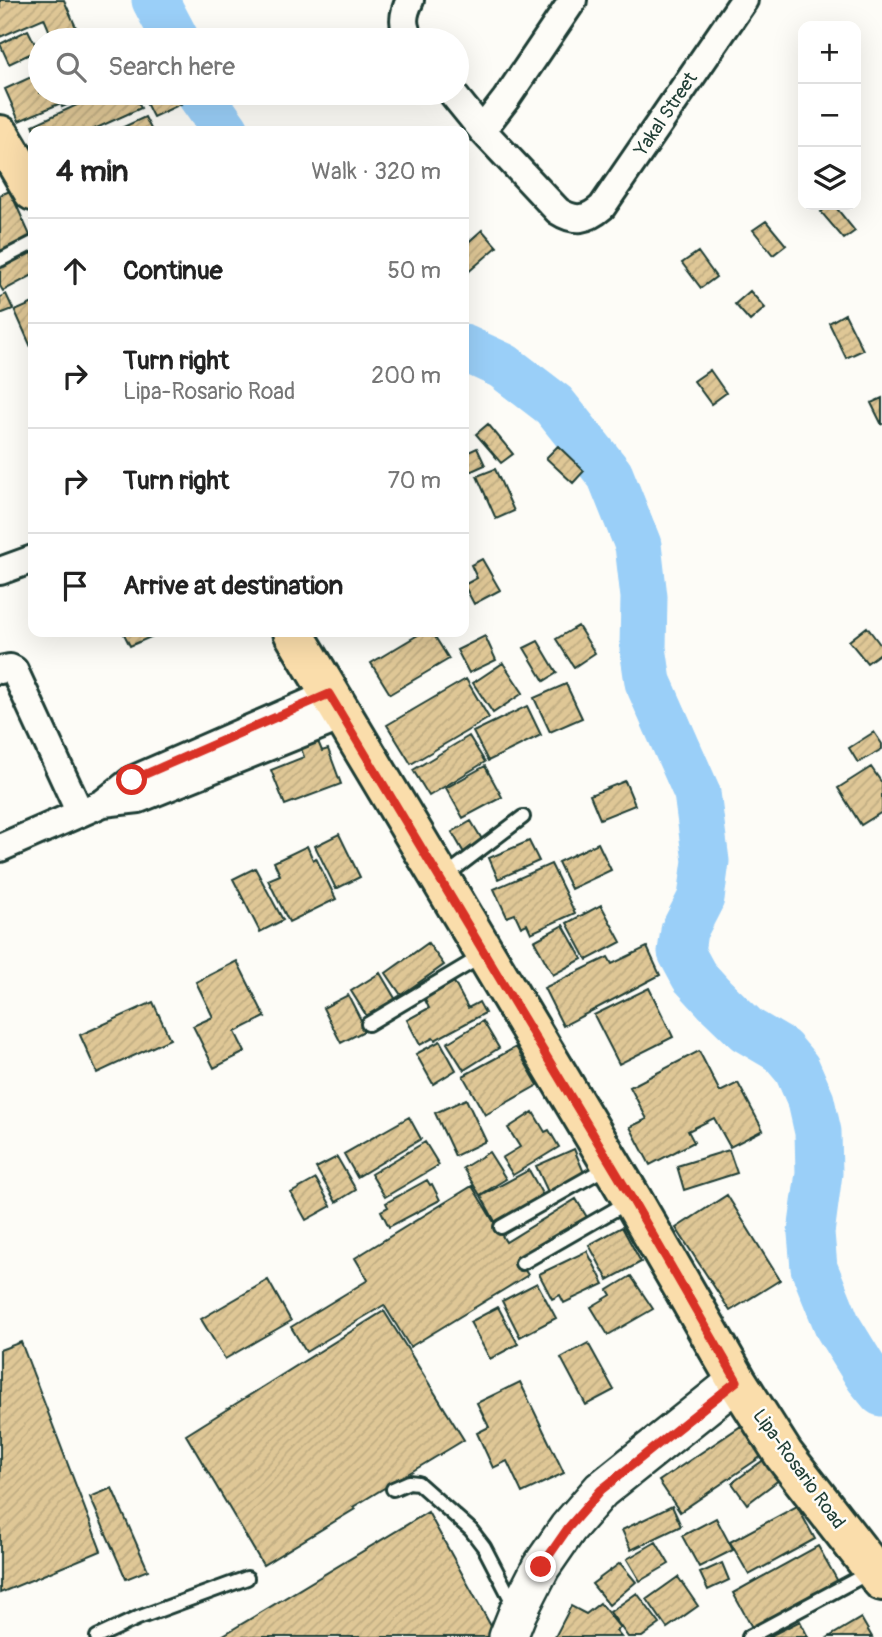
<!DOCTYPE html>
<meta charset="utf-8">
<style>
:root{--surface:#fff;--page:#f6f6f6;--text:#222;--muted:#767676;--line:#e0e0e0}
body{margin:0;font-family:Pangolin,sans-serif;background:var(--page);color:var(--text)}
.controls{position:absolute;right:21px;top:21px;display:grid;overflow:hidden;border-radius:14px;box-shadow:0 7px 28px #0002}
.controls button{width:63px;height:63px;display:grid;place-items:center;padding:0;border:0;border-bottom:2px solid var(--line);background:var(--surface);color:var(--text);font:35px sans-serif}
.stop{position:absolute;width:21px;height:21px;margin:-16px;border:5px solid #d93025;border-radius:50%;background:#fff}
.stop.end{background:#d93025;border-color:#fff;box-shadow:0 2px 7px #0008}
.list{margin:0;padding:0;list-style:none}
h2{display:flex;justify-content:space-between;align-items:center;height:91px;margin:0;padding:0 28px;font-size:30px}
h2 small{font-size:23px;font-weight:400;color:var(--muted)}
.list li{display:grid;grid-template-columns:46px 1fr auto;gap:21px;align-items:center;box-sizing:border-box;height:105px;padding:0 28px;border-top:2px solid var(--line)}
.list b{display:block;font-size:26px;white-space:nowrap}
.list p{margin:0;font-size:23px;white-space:nowrap;color:var(--muted)}
.list em{font-size:23px;font-style:normal;color:var(--muted)}
.icon{flex:none;width:38px;height:38px;fill:none;stroke:currentColor;stroke-width:2;stroke-linecap:round;stroke-linejoin:round}
.map{position:relative;flex:none;width:882px;height:1637px;overflow:hidden}
.search{position:absolute;background:var(--surface);box-shadow:0 7px 28px #0002;left:28px;top:28px;width:441px;height:77px;display:flex;align-items:center;gap:18px;box-sizing:border-box;padding:0 24px;border-radius:38px;color:var(--muted);font-size:26px}
.panel{position:absolute;background:var(--surface);box-shadow:0 7px 28px #0002;left:28px;top:126px;width:441px;height:511px;border-radius:14px}
.map>svg:first-child{display:block}
.lines{fill:none;stroke-linecap:round;stroke-linejoin:round}
.river{stroke:#9acff8;stroke-width:47}
.building{fill:url(#building-hatch);stroke:#1f3d34;stroke-width:2}
.lane-casing{stroke:#1f3d34;stroke-width:18}
.street-casing{stroke:#1f3d34;stroke-width:32}
.secondary-casing{stroke:#1f3d34;stroke-width:42}
.primary-casing{stroke:#1f3d34;stroke-width:44}
.lane{stroke:#fdfcf7;stroke-width:12}
.street{stroke:#fdfcf7;stroke-width:26}
.secondary{stroke:#fdfcf7;stroke-width:37}
.primary{stroke:#faddab;stroke-width:38}
.route{stroke:#d93025;stroke-width:9}
.labels{text-anchor:middle;dominant-baseline:central;stroke-width:5;stroke-linejoin:round;paint-order:stroke}
.street-label{font-size:19px;fill:#1f3d34;stroke:#fdfcf7}
</style>
<div class="map">
<svg width="882" height="1637" viewBox="0 0 882 1637">
<defs>
<pattern id="building-hatch" width="6" height="6" patternUnits="userSpaceOnUse" patternTransform="scale(1.75)"><rect width="6" height="6" fill="#dfc796"/><path d="M-1 1l2-2M0 6l6-6M5 7l2-2" fill="none" stroke="#bfac82"/></pattern>
</defs>
<rect width="100%" height="100%" fill="#fdfcf7"/>
<filter id="ink" filterUnits="userSpaceOnUse"><feTurbulence type="fractalNoise" baseFrequency=".0143" numOctaves="2"/><feDisplacementMap in="SourceGraphic" scale="14" xChannelSelector="R" yChannelSelector="G"/><feConvolveMatrix kernelMatrix="1 2 1 2 8 2 1 2 1" color-interpolation-filters="sRGB"/></filter>
<g filter="url(#ink)">
<g class="lines">
<path class="river" d="M155,0L176,40
M199,93L226,131
M464,348L503,366L554,405L610,475L638,545L644,597L643,648L648,682L697,793L706,861L701,898L684,931L681,952L694,976L715,999L747,1030L781,1050L797,1069L811,1101L818,1132L819,1173L811,1233L814,1268L838,1327L868,1376L882,1393"/>
</g>
<path class="building" d="M0,0H64L78,32L70,35L72,40H45L52,37L44,18L0,37Z
M28,30L38,50L9,64L0,44Z
M40,73V93L92,94L62,107L61,103L19,121L5,89Z
M103,93H133L141,108L90,131H35L33,125Z
M141,93H175L181,104L153,117Z
M145,117L152,131H115Z
M10,191L33,242L0,256V195Z
M830,205H834L855,231L844,239L821,212Z
M766,221L786,245L773,255L753,230Z
M482,230L497,247L466,274L464,271V246Z
M33,251V275L3,291L0,286V268Z
M698,252L716,277L701,288L682,263Z
M750,291L765,308L750,321L735,304Z
M6,294L13,309L0,314V297Z
M33,303V345L31,347L15,311Z
M845,314L863,350L846,358L829,323Z
M710,370L726,393L711,404L694,381Z
M882,398V425L871,403Z
M488,424L513,454L501,463L476,434Z
M558,446L584,471L573,483L546,458Z
M477,448L485,465L465,474L464,454Z
M495,469L514,511L496,519L477,476Z
M482,559L500,590L474,604L464,585L477,578L471,565Z
M578,626L595,653L574,667L556,639Z
M867,627L882,647V652L867,663L849,641Z
M123,632H162L130,646Z
M423,632H432L449,659L390,694L371,663Z
M485,636L496,660L469,673L457,650Z
M538,641L557,673L544,681L524,648Z
M503,663L523,693L493,713L473,683Z
M466,679L489,718L411,764L387,725Z
M566,684L582,718L550,732L534,698Z
M527,706L541,735L488,761L473,732Z
M874,732L882,744V749L858,763L849,748Z
M469,736L485,762L429,796L413,770Z
M317,739L322,751L328,749L341,784L285,805L271,770L304,757L300,745Z
M485,766L502,797L463,818L446,788Z
M871,767L882,783V812L861,825L838,788Z
M625,781L635,805L600,819L590,795Z
M471,821L483,841L464,853L452,832Z
M339,834L360,877L336,889L315,846Z
M529,841L539,861L498,879L489,858Z
M598,843L611,870L571,889L558,862Z
M307,846L313,860L316,858L336,899L289,922L268,880L280,875L274,862Z
M551,864L575,913L531,933L527,924L521,927L515,914L507,917L494,889Z
M255,868L283,920L260,932L233,879Z
M601,905L621,942L587,960L567,923Z
M563,925L582,959L553,975L534,941Z
M428,943L444,965L401,995L386,973Z
M647,947L660,975L563,1026L544,988L608,957L612,964Z
M237,961L265,1017L235,1032L245,1052L214,1068L193,1026L213,1017L196,982Z
M380,973L396,1000L368,1018L351,991Z
M454,982L468,1008L479,1002L485,1013L435,1040L433,1038L420,1045L407,1020L429,1008L424,998Z
M649,988L673,1037L619,1064L594,1015Z
M348,995L366,1030L341,1043L323,1008Z
M153,1002L170,1039L97,1073L80,1035Z
M483,1021L499,1048L464,1070L447,1043Z
M440,1041L456,1070L433,1084L416,1054Z
M516,1047L538,1085L485,1115L463,1076Z
M699,1051L720,1092L738,1083L763,1130L730,1147L714,1118L688,1131L694,1142L650,1165L630,1127L647,1119L630,1087Z
M466,1099L486,1141L455,1156L435,1113Z
M533,1112L545,1132L549,1130L559,1147L513,1175L502,1158L520,1147L508,1128Z
M409,1117L421,1139L357,1177L344,1154Z
M425,1142L439,1165L385,1197L371,1174Z
M574,1149L585,1175L548,1192L536,1166Z
M729,1150L737,1173L684,1190L677,1166Z
M489,1152L506,1179L480,1195L463,1168Z
M337,1157L356,1190L336,1202L316,1168Z
M529,1170L545,1199L497,1225L481,1196Z
M316,1179L331,1206L306,1220L291,1193Z
M427,1180L430,1185L432,1184L440,1200L389,1227L381,1211L388,1207L386,1203Z
M472,1186L506,1242L576,1199L588,1219L519,1261L528,1275L410,1347L384,1305L306,1352L291,1327L368,1280L355,1258Z
M727,1195L780,1280L730,1311L676,1228Z
M622,1227L641,1262L608,1280L589,1245Z
M587,1251L604,1284L564,1303L560,1295L552,1299L539,1274Z
M631,1276L653,1309L608,1335L591,1307L611,1295L608,1290Z
M268,1280L291,1321L225,1359L201,1319Z
M537,1283L556,1318L520,1337L502,1301Z
M498,1307L518,1344L490,1359L470,1322Z
M384,1311L464,1440L353,1507L355,1509L263,1565L186,1435Z
M21,1342L101,1551L0,1593V1350Z
M588,1343L614,1390L586,1405L561,1358Z
M520,1382L564,1473L522,1493L507,1461L493,1468L477,1433L489,1427L477,1403Z
M741,1426L762,1456L680,1512L659,1481Z
M765,1459L780,1479L747,1504L732,1483Z
M112,1488L148,1570L126,1579L90,1497Z
M672,1506L681,1526L631,1550L622,1530Z
M797,1506L815,1539L749,1575L730,1542Z
M428,1512L497,1637H220Z
M716,1518L733,1550L699,1567L682,1536Z
M656,1542L669,1564L640,1581L627,1559Z
M818,1546L840,1585L755,1633L733,1593Z
M620,1563L636,1582L609,1605L592,1584Z
M722,1563L729,1580L708,1590L700,1573Z
M678,1577L698,1606L667,1628L647,1599Z
M637,1593L660,1624L642,1637H628L610,1612Z
M600,1603L620,1628L616,1631L621,1637H555L571,1606L586,1614Z
M861,1618L872,1637H829Z
M800,1621L808,1637H768Z"/>
<g class="lines">
<defs>
<path id="lane" d="M0,260L33,243
M444,877L523,817
M368,1024L482,956
M501,1227L607,1167
M522,1263L628,1202
M393,1489L409,1482L418,1483L471,1530L484,1547L514,1605
M97,1637L138,1618L247,1578
M749,1637L870,1572"/>
<path id="street" d="M410,0C403,14 401,26 411,40
M452,93L482,130L558,211C575,222 587,220 602,207L744,0
M482,130L506,99L573,0
M0,571L33,559
M0,670L10,668L14,670L80,813
M103,803L139,799L342,717
M0,848L103,803L132,780L329,694"/>
<path id="secondary" d="M508,1637L518,1612L541,1567L568,1528L601,1490L737,1381"/>
<path id="primary" d="M0,135L33,191
M293,632L632,1199L737,1381L784,1455L882,1581"/>
</defs>
<use href="#lane" class="lane-casing"/>
<use href="#street" class="street-casing"/>
<use href="#secondary" class="secondary-casing"/>
<use href="#primary" class="primary-casing"/>
<use href="#lane" class="lane"/>
<use href="#street" class="street"/>
<use href="#secondary" class="secondary"/>
<use href="#primary" class="primary"/>
</g>
</g>
<g class="lines" filter="url(#ink)">
<path class="route" d="M132,780L329,694L632,1199L737,1381L601,1490L568,1528L541,1567"/>
</g>
<g class="labels">
<g class="street-label">
<text transform="translate(666 114) rotate(-56)">Yakal Street</text>
<text transform="translate(799 1469) rotate(54)">Lipa-Rosario Road</text>
</g>
</g>
</svg>
<div class="controls">
<button>+</button>
<button>−</button>
<button><svg class="icon" aria-label="layers" viewBox="0 0 24 24"><path d="M12 4l9 5-9 5-9-5zM3 14l9 5 9-5"/></svg></button>
</div>
<div class="stop" style="left:132px;top:780px"></div>
<div class="stop end" style="left:541px;top:1567px"></div>
<div class="search"><svg class="icon" aria-label="search" viewBox="0 0 24 24"><circle cx="10" cy="10" r="6"/><path d="M15 15l6 6"/></svg>Search here</div>
<section class="panel">
<h2>4 min<small>Walk · 320 m</small></h2>
<ul class="list">
<li><svg class="icon" aria-label="ahead" viewBox="0 0 24 24"><path d="M12 20V5M6 11l6-6 6 6"/></svg><div><b>Continue</b></div><em>50 m</em></li>
<li><svg class="icon" aria-label="right" viewBox="0 0 24 24"><path d="M7 20v-9h11M14 6l5 5-5 5"/></svg><div><b>Turn right</b><p>Lipa-Rosario Road</p></div><em>200 m</em></li>
<li><svg class="icon" aria-label="right" viewBox="0 0 24 24"><path d="M7 20v-9h11M14 6l5 5-5 5"/></svg><div><b>Turn right</b></div><em>70 m</em></li>
<li><svg class="icon" aria-label="arrive" viewBox="0 0 24 24"><path d="M6 21V4h12l-3 4 3 4H6"/></svg><div><b>Arrive at destination</b></div></li>
</ul>
</section>
</div>
